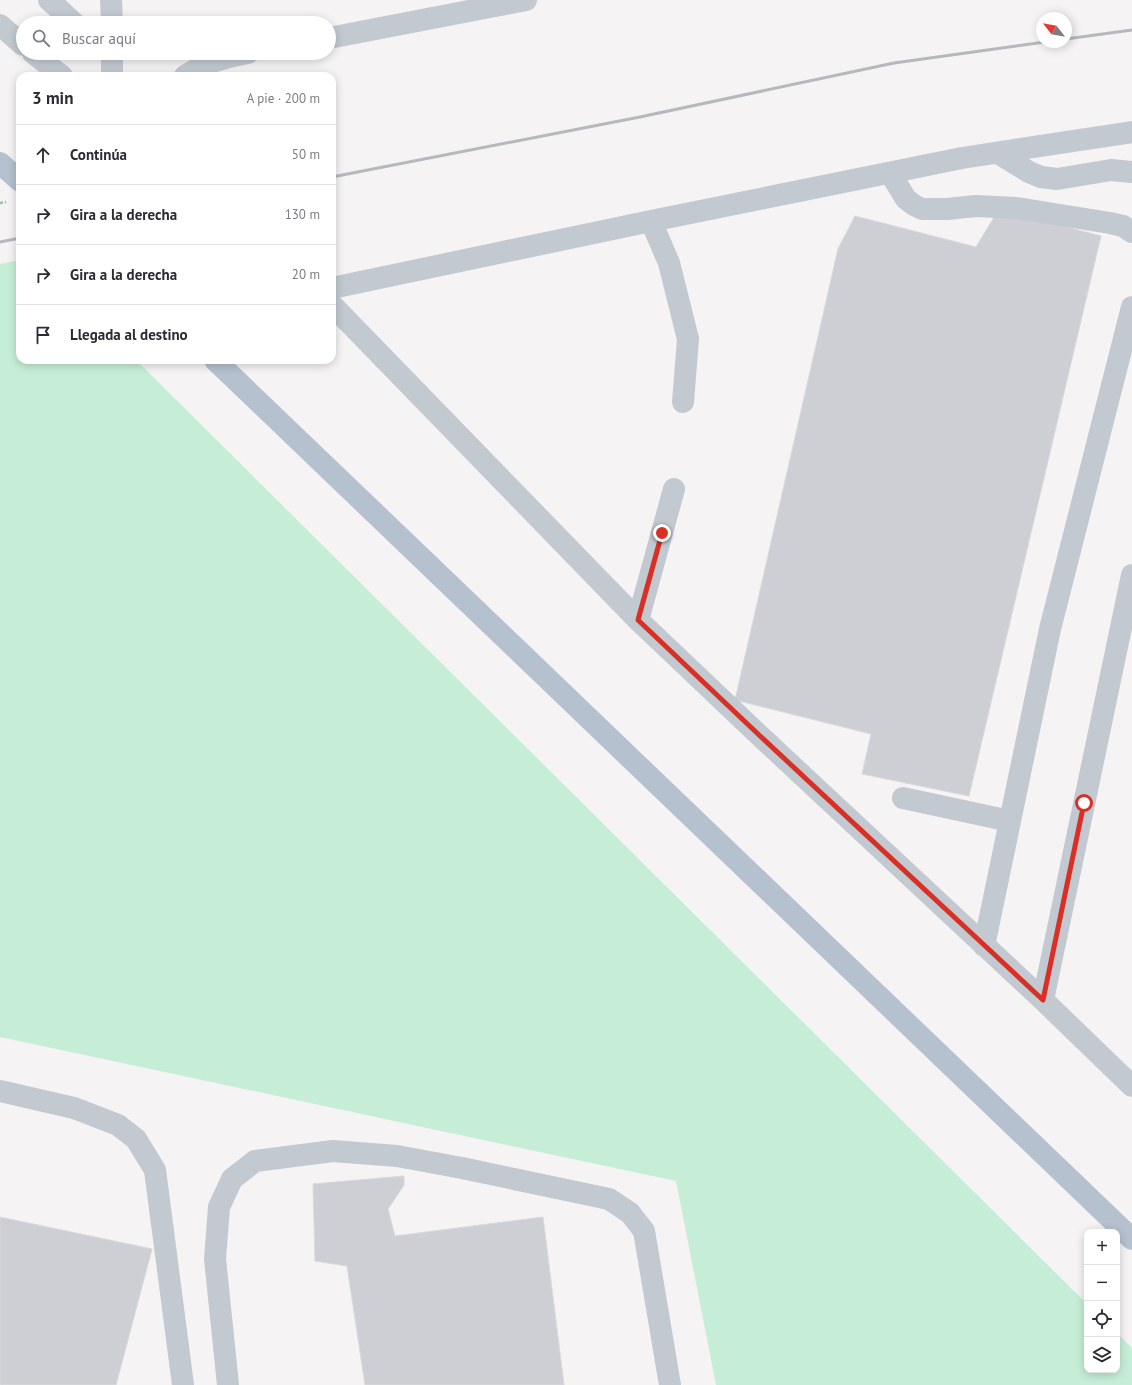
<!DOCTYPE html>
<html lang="es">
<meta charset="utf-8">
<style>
:root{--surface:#fff;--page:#f2f2f3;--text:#2b2b33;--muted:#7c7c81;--line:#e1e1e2}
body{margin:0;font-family:"PT Sans",sans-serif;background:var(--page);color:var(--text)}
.controls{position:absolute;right:12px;bottom:12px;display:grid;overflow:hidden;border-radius:8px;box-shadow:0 2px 10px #0003}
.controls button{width:36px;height:36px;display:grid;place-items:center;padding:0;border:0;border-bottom:1px solid var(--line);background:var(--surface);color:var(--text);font:20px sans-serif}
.compass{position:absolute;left:1036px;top:12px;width:36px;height:36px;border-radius:50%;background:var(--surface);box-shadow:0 2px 10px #0003;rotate:301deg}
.stop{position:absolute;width:12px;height:12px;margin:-9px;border:3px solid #d93025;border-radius:50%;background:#fff}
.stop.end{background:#d93025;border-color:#fff;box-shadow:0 1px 4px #0008}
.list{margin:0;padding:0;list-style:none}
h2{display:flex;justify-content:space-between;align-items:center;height:52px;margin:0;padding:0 16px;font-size:17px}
h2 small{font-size:13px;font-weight:400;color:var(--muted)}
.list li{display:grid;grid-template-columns:26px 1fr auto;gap:12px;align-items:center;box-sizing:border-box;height:60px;padding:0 16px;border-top:1px solid var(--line)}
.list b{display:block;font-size:15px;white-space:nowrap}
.list em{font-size:13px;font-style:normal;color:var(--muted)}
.icon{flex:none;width:22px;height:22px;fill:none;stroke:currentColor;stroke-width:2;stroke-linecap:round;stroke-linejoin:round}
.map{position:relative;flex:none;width:1132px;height:1385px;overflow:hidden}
.search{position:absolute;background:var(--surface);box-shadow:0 2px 10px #0003;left:16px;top:16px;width:320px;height:44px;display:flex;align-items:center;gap:10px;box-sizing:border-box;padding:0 14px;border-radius:22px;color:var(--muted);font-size:15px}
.panel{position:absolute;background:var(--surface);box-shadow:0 2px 10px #0003;left:16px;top:72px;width:320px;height:292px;border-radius:12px}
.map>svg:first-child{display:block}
.green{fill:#c6eed6}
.building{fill:#cdcfd4;stroke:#d7d9dd}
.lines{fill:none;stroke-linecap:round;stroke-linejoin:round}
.path{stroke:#80caa7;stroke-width:2.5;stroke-dasharray:3 2;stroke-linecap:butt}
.minor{stroke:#c2c9d0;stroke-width:22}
.major{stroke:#b5c1cf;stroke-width:22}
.rail{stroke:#b5b8bc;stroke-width:3}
.route{stroke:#d93025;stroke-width:5}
</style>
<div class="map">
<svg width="1132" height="1385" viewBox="0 0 1132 1385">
<rect width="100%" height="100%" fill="#f5f3f3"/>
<path class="green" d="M20,260V360H136L1087,1304V1370H1117V1333L1132,1348V1385H716L676,1181L0,1037V264Z"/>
<path class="building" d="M999,209L1101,236L969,796L862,774L871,734L735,700L838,249L855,216L976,247Z
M404,1176V1185L388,1209L395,1236L543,1217L564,1385H365L347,1266L315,1261L313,1184Z
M0,1217L152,1249L116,1385H0Z"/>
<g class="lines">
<path class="path" d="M0,203L6,202"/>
<path class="minor" d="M49,0L74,23
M111,0L112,23
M0,25L23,45
M329,38L526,0
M33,53L62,76
M112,53V76
M185,76C206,62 223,58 248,53
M998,153L1029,172L1041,177L1057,179L1111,170L1132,172
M890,173L906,199L914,205L922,209H947L976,206L1017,208L1110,223L1123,226L1132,232
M651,221L669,263L688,339L683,402
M332,288L651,221L962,158L1132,132
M332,305L638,620L758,734L1043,1000L1132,1086
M638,620L674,489
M903,798L1010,821
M984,946L1050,629L1132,307
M1043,1000L1132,575
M0,1091L74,1108L118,1125L136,1139L155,1170L183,1385
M228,1385L215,1259L219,1207L232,1179L255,1161L333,1151L397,1156L462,1168L609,1199L630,1213L644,1231L670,1385"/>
<path class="major" d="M0,163L20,181
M215,360L1132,1239"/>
<path class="rail" d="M1066,39L1132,30
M332,177L640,117L894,63L1045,42
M0,242L20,238"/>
</g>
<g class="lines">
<path class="route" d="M662,533L638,620L758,734L1043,1000L1084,803"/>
</g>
</svg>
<div class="controls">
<button>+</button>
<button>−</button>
<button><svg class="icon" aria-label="locate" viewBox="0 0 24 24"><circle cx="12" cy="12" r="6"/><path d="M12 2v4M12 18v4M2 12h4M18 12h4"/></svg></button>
<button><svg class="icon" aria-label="layers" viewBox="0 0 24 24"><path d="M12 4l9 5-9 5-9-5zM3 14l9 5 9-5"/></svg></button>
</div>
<svg class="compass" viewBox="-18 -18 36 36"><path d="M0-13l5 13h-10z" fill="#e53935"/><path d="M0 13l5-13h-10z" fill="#7c7c81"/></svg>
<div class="stop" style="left:1084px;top:803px"></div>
<div class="stop end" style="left:662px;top:533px"></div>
<div class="search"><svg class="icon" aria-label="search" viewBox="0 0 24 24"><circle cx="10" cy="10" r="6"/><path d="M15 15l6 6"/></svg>Buscar aquí</div>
<section class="panel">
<h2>3 min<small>A pie · 200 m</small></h2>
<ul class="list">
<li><svg class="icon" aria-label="ahead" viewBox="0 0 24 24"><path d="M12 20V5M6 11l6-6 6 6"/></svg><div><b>Continúa</b></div><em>50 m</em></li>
<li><svg class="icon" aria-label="right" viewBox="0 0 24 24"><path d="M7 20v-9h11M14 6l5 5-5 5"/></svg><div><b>Gira a la derecha</b></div><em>130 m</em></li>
<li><svg class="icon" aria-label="right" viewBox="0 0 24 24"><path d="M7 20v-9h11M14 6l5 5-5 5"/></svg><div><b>Gira a la derecha</b></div><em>20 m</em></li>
<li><svg class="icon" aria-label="arrive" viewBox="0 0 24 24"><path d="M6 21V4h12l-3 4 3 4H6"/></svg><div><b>Llegada al destino</b></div></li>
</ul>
</section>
</div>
